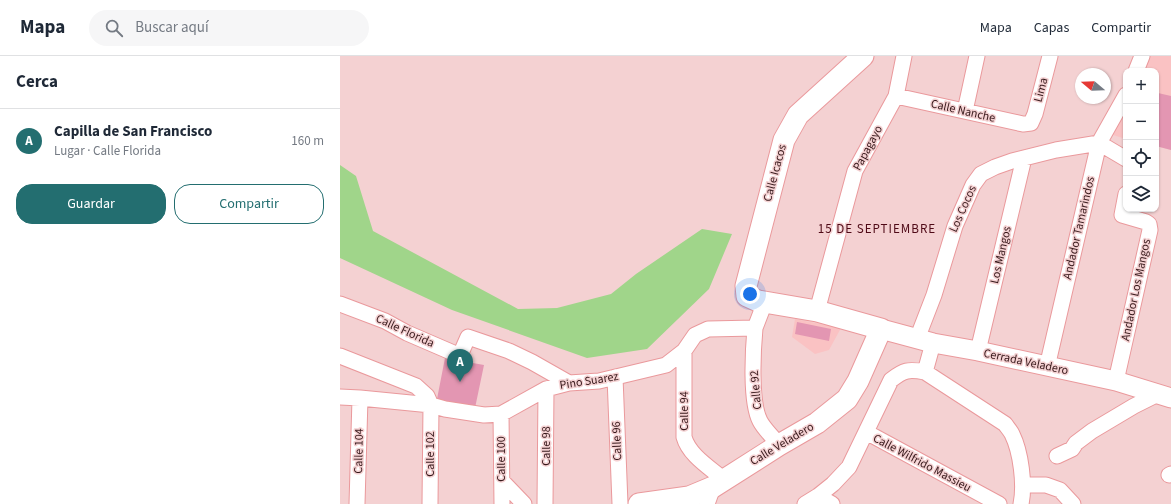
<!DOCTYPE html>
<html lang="es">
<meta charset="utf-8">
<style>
:root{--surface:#fff;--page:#f6f6f7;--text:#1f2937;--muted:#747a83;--line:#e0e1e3;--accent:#236e70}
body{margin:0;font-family:"Source Sans 3",sans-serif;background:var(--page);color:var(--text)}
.controls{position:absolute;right:12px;top:12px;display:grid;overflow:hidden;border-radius:8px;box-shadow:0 1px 3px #0004}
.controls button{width:36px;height:36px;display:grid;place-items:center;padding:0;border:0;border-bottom:1px solid var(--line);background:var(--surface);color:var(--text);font:20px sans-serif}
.compass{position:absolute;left:735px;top:12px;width:36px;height:36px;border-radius:50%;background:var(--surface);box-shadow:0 1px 3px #0004;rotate:289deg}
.you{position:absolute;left:410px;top:238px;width:14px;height:14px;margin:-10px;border:3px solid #fff;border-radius:50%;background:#1a73e8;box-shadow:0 0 0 6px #1a73e833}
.badge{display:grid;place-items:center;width:26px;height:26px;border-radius:50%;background:var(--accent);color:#fff;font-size:13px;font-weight:700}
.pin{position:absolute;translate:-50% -33px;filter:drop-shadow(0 1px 2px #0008)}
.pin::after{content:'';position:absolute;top:21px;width:14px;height:12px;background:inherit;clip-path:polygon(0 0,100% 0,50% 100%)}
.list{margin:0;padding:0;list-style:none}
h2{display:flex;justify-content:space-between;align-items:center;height:52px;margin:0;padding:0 16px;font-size:17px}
h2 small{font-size:13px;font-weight:400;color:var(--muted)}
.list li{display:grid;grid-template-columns:26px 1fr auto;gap:12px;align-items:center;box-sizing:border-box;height:64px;padding:0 16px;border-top:1px solid var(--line)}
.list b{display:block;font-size:15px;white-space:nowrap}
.list p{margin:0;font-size:13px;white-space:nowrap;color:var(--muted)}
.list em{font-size:13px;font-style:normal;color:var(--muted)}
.actions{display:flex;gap:8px;padding:12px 16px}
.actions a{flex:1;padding:9px 0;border:1px solid var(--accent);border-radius:16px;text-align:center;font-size:14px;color:var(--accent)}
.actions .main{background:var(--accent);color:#fff}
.icon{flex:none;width:22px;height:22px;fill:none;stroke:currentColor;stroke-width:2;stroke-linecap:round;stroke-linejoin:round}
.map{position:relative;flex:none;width:831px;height:448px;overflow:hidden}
header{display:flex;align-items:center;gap:24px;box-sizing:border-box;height:56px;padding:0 20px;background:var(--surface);border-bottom:1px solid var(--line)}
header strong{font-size:19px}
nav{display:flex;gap:22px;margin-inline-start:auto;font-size:14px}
.search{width:280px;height:36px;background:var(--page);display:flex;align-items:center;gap:10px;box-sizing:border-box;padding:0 14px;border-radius:22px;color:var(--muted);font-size:15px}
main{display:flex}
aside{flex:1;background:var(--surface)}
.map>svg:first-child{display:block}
.built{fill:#fac2c3}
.green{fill:#a0d58a}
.building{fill:#e396b2}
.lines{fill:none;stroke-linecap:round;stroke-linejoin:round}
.minor-casing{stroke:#ea999c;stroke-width:17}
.tertiary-casing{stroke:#ea999c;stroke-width:21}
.secondary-casing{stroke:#ea999c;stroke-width:23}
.minor{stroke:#fff;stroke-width:15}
.tertiary{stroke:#fff;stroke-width:19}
.secondary{stroke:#fff;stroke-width:21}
.labels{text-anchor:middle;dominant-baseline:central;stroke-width:3;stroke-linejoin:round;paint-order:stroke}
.street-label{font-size:12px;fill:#36181a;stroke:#f4d1d2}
.neighbourhood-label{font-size:13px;letter-spacing:1px;fill:#4f0a17;stroke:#f4d1d2}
</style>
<header>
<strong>Mapa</strong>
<div class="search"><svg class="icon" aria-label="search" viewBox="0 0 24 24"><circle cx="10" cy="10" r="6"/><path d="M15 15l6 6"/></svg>Buscar aquí</div>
<nav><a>Mapa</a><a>Capas</a><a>Compartir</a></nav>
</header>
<main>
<aside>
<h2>Cerca<small></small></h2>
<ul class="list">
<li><span class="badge">A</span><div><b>Capilla de San Francisco</b><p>Lugar · Calle Florida</p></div><em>160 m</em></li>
</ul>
<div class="actions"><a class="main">Guardar</a><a>Compartir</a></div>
</aside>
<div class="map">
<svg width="831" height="448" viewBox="0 0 831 448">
<rect width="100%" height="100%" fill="#f4d1d2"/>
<path class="built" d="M809,0H831V94L816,90V15H805Z
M786,54V83L773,79Z
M455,263L501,272L489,294L475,298L452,281Z"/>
<path class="green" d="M0,109L16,120L33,175L178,253L217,252L271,238L296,218L362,173L392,178L369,233L307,293L247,302L112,254L0,202Z"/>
<path class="building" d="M818,37L831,40V94L816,90V47Z
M457,266L491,273L489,285L455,278Z
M105,302L144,309L135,352L97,343Z"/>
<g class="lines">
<defs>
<path id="minor" d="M796,15L802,0
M556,40L683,68L691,67L695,58L710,0
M625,55L637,0
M0,248L45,265L67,277L118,299L121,297L128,281L169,295L192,306L229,327
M477,255L515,115L556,40L564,0
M415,272C413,294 410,346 420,365C424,373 433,381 439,389
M577,283L594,239L615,170L633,129L641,118L655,111L672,105L716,94L759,87L786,103
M344,295V381C349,399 369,411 383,423
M638,295L684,102
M0,300L76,330L87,340L91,349L90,448
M707,311L759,87L786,39
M585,316L593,287
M275,321L280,448
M776,325L810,174L809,168L806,166L782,159L786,138
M0,341L20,342L91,349L105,353L144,359L161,358L206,333L229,327L259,325L326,309L344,295L355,279L368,273L415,272L425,246
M161,358L162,448
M526,376L659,448
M717,400L732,393L736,387L752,375L794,350L818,338
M829,419L831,418
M162,425L184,448
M683,429H706L720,434L733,448
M478,440L492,448
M17,448L20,342
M205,448L206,333
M367,448L373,431
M465,448L478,440L493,428L509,411L551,324C564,314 568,313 585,316L665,368C667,371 670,374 672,378C681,396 685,429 681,448"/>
<path id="tertiary" d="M541,273L593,287L638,295L776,325L831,342"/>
<path id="secondary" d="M299,448L349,441L373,431L439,389L477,367L507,343L518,325L541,273L477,255L418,245L407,240L406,230L444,84L458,59L523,0"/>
</defs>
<use href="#minor" class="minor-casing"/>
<use href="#tertiary" class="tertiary-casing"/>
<use href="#secondary" class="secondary-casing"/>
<use href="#minor" class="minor"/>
<use href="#tertiary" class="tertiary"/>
<use href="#secondary" class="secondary"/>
</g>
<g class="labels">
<g class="street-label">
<text transform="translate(701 34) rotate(-75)">Lima</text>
<text transform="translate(623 55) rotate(13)">Calle Nanche</text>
<text transform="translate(528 92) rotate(-62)">Papagayo</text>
<text transform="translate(435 117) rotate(-75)">Calle Icacos</text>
<text transform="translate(623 153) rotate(-66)">Los Cocos</text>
<text transform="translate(739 172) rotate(-77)">Andador Tamarindos</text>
<text transform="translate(661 199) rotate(-77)">Los Mangos</text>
<text transform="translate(796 234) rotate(-78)">Andador Los Mangos</text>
<text transform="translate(65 275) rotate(25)">Calle Florida</text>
<text transform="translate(686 306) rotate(12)">Cerrada Veladero</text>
<text transform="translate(249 325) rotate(-9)">Pino Suarez</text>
<text transform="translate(416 334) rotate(-95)">Calle 92</text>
<text transform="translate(344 355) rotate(-90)">Calle 94</text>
<text transform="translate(277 385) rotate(-92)">Calle 96</text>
<text transform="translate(442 388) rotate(-31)">Calle Veladero</text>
<text transform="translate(206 390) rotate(-90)">Calle 98</text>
<text transform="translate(19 395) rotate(-89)">Calle 104</text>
<text transform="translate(90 398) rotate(-90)">Calle 102</text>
<text transform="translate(161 403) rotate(-90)">Calle 100</text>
<text transform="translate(582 407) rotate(28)">Calle Wilfrido Massieu</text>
</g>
<g class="neighbourhood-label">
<text x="537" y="173">15 DE SEPTIEMBRE</text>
</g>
</g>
</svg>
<div class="controls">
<button>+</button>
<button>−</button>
<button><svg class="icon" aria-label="locate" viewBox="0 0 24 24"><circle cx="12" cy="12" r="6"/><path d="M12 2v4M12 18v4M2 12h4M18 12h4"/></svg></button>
<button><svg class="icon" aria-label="layers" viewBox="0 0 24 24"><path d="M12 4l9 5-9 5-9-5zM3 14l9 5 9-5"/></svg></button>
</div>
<svg class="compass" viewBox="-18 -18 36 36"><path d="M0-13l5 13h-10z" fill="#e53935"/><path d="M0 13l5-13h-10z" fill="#747a83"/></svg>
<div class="you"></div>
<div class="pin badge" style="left:120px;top:326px">A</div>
</div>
</main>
